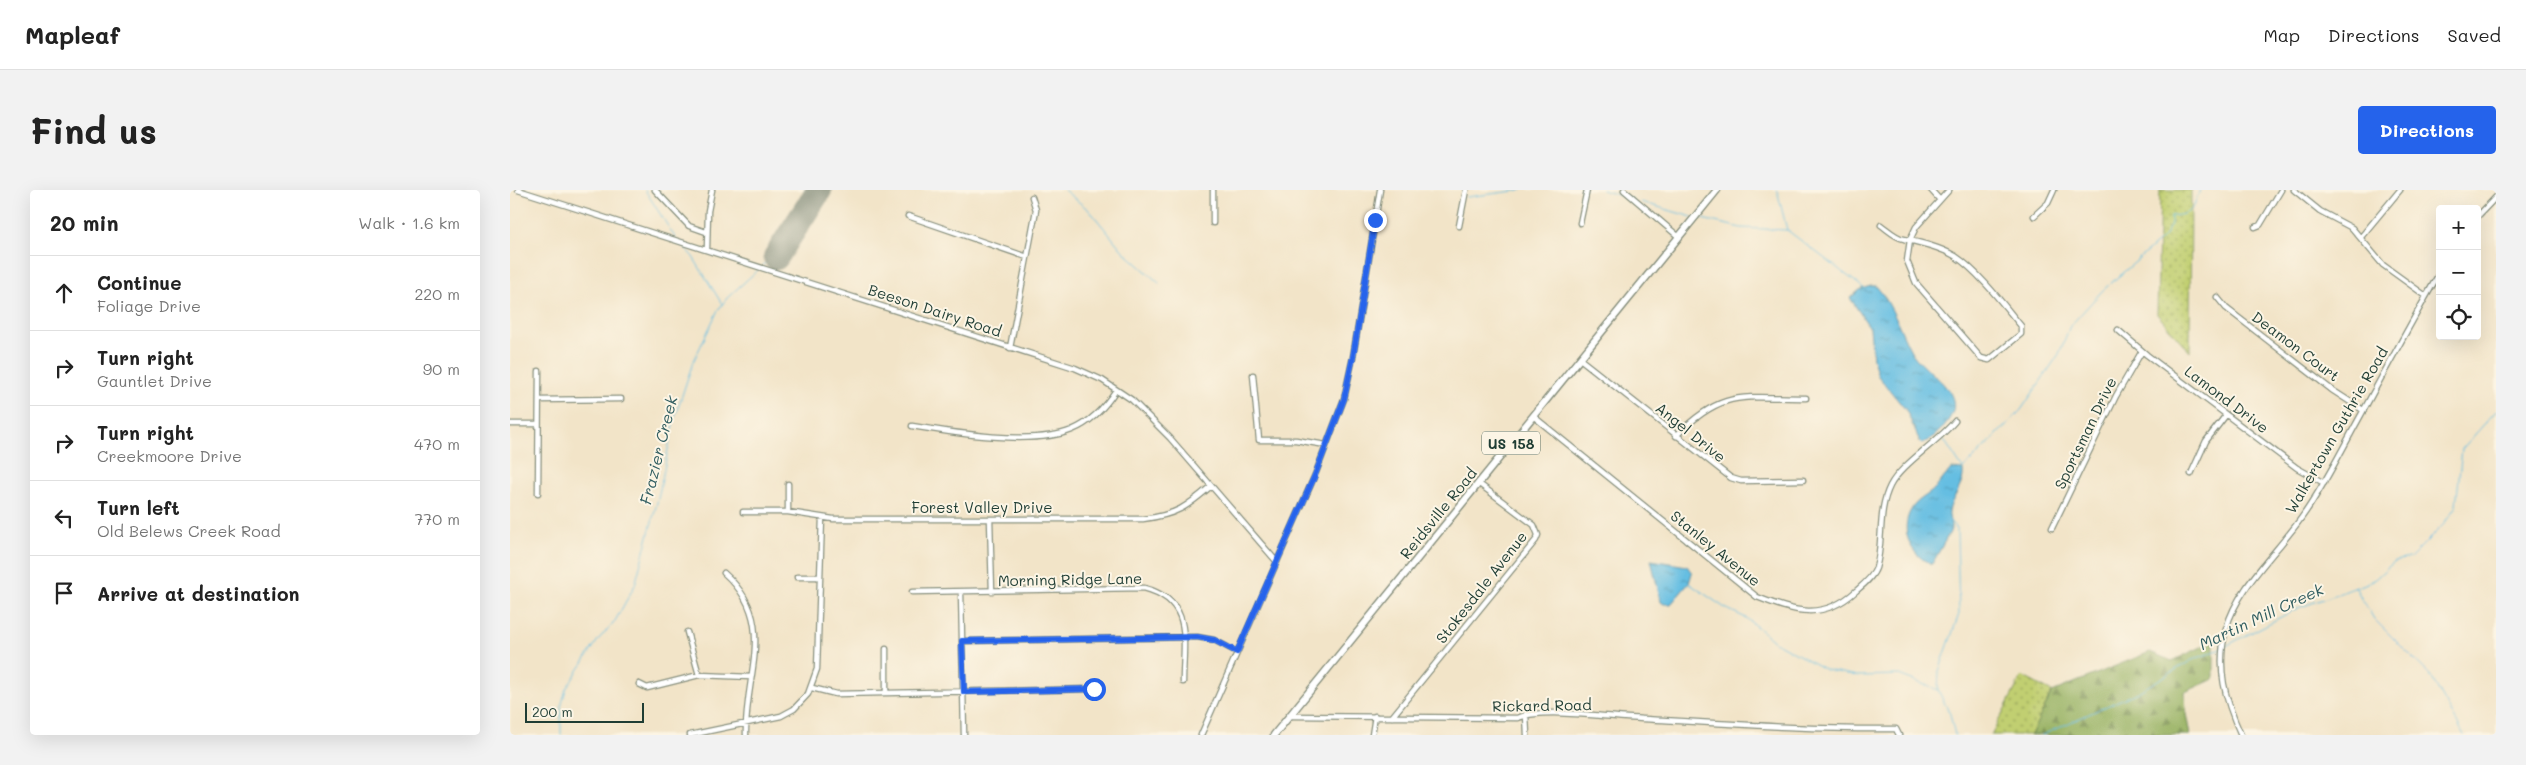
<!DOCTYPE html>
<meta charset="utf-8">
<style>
:root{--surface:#fff;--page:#f2f2f2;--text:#222;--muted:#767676;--line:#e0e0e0;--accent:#2563eb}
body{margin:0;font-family:Mali,sans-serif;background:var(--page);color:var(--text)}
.controls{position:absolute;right:15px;top:15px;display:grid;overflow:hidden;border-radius:5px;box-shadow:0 5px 20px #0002}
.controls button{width:45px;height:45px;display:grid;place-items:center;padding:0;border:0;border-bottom:1px solid var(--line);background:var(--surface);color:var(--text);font:25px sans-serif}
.scale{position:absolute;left:15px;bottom:12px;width:119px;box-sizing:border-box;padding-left:5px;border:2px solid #1f3d34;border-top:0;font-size:14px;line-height:18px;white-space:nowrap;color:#1f3d34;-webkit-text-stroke:4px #fcf5e5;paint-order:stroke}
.stop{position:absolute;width:15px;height:15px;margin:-11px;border:4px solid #2563eb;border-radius:50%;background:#fff}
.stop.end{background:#2563eb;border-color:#fff;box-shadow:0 1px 5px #0008}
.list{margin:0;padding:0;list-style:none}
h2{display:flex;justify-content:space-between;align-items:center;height:65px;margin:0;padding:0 20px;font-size:21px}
h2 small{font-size:16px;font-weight:400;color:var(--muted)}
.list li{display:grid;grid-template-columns:32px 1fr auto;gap:15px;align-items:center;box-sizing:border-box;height:75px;padding:0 20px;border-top:1px solid var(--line)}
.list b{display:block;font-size:19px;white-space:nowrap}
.list p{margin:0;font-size:16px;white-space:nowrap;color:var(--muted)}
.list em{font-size:16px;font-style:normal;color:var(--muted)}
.icon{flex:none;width:28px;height:28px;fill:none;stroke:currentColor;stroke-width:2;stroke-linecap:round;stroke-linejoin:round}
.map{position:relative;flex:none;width:1986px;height:545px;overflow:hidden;border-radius:5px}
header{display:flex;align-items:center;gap:30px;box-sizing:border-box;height:70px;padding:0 25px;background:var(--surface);border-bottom:1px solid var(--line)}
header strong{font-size:24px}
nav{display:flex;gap:28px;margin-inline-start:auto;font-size:18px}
.intro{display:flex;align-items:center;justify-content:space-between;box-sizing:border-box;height:120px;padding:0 30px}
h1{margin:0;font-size:35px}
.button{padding:12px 22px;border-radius:5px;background:var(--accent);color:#fff;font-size:18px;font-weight:700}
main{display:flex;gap:30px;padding:0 30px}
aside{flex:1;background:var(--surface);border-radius:5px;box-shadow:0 5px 20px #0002}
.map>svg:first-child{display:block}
.grass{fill:url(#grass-dots);stroke:#708652}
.forest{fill:url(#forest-firs);stroke:#5c784c}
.water{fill:url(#water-ripples);stroke:#427e8b}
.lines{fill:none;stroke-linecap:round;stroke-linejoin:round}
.stream{stroke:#65bee2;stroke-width:1}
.runway{stroke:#88907e;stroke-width:26}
.minor-casing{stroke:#88907e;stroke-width:7}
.highway-casing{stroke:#88907e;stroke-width:9}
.minor{stroke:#fff;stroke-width:4.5}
.highway{stroke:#fff;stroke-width:6}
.route{stroke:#2563eb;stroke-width:6}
.labels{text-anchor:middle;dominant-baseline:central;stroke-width:4;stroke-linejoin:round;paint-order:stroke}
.shield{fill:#fcf5e5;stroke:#617469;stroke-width:1}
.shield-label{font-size:14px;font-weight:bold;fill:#1f3d34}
.street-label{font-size:15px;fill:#1f3d34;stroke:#fcf5e5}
.water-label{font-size:16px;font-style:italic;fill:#305d60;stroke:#fcf5e5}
</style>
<header>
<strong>Mapleaf</strong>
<nav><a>Map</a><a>Directions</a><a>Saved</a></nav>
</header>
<div class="intro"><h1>Find us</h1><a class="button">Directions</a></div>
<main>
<aside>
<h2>20 min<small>Walk · 1.6 km</small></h2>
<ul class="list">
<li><svg class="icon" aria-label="ahead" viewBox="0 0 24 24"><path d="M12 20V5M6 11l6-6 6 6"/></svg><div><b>Continue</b><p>Foliage Drive</p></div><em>220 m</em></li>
<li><svg class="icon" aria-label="right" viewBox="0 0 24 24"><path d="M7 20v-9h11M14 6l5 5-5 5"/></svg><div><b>Turn right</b><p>Gauntlet Drive</p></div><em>90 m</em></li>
<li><svg class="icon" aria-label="right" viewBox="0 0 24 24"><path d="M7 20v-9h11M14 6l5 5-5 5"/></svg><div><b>Turn right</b><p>Creekmoore Drive</p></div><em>470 m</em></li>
<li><svg class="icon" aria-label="left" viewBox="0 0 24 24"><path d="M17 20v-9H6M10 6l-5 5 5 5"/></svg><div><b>Turn left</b><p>Old Belews Creek Road</p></div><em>770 m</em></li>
<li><svg class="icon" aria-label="arrive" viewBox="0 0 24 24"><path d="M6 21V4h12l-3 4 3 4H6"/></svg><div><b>Arrive at destination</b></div></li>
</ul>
</aside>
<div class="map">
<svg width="1986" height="545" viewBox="0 0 1986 545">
<defs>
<pattern id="grass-dots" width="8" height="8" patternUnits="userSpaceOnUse" patternTransform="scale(1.25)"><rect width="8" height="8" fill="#c1cf71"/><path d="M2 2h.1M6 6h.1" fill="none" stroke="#9ca95e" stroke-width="1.8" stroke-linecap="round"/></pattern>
<pattern id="forest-firs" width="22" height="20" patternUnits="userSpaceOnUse" patternTransform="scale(1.25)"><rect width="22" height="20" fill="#98b263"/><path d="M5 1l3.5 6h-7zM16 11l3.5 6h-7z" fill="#7b9252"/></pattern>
<pattern id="water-ripples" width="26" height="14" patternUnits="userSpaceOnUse" patternTransform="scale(1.25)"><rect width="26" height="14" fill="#65bee2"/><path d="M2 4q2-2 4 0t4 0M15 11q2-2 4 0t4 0" fill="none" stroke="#539cb8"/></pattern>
</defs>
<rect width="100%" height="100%" fill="#fcf5e5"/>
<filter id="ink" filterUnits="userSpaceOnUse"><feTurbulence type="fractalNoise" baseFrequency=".02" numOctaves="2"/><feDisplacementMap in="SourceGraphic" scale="10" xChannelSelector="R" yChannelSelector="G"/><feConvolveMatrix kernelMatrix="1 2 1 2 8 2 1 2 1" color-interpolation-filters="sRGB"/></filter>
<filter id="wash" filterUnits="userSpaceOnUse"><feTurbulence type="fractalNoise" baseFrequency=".0096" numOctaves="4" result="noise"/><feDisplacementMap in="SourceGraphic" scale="20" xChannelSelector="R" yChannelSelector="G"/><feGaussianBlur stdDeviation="1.12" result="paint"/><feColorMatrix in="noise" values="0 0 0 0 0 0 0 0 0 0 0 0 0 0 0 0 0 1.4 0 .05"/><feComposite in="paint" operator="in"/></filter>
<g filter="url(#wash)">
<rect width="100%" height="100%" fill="#f2e4c8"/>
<path class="grass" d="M1650,0H1681L1680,162L1647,124Z
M1512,486L1542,502L1521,545H1481Z"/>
<path class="forest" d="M1704,451V489L1675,502L1676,524L1680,545H1521L1542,502L1640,462L1662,471Z"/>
<path class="water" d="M1361,96H1366C1383,115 1389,139 1401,161C1413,183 1461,201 1437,232C1430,242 1422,249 1411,254L1396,220L1368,186L1363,169L1360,138L1340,108L1351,99Z
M1441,279L1453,280C1455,296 1441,307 1439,322C1438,329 1443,335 1440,342L1422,374C1401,367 1389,340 1401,320C1406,311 1413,308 1421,302C1428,296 1435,286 1441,279Z
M1141,370L1177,376L1182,383L1179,393L1161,414H1154L1151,412Z"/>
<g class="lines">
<path class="stream" d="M135,0L166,49
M554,0L580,21L613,61L649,93
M1092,0L1122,9
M1267,0L1277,40L1355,99
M957,7L1012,0
M1131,12L1182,27
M1188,28L1231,38L1277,40
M172,55L183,67L212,114
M253,75L280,51L307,0
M1432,247L1453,279
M1453,279L1511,220L1549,164L1560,136L1592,101L1654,47L1661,34V26C1683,24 1682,20 1690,0
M1439,330L1447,339L1449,424L1429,481L1428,500L1440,524L1445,545
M1177,392L1215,418L1236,428L1265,452L1316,480L1347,486L1389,485L1428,500
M1845,397L1864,429L1920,485L1954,545
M1714,457L1788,418L1855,394L1865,389L1885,371L1900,368L1934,334L1946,316L1952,259L1986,221
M51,545V517L56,499L88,450L105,431L125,395L148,309L164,230L183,172L208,120L217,108L250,78
M1532,545L1628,502L1682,470L1711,459"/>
<path class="runway" d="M266,67L309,0"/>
</g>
</g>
<g filter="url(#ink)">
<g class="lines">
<defs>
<path id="minor" d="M8,0L565,178L592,190L622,210L660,248L767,372
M145,0L179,36L196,42
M703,0V33
M1114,0L1169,47
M1421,0L1429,9
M1784,0L1810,21L1842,38L1873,75L1916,106
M398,26L517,67
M1524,26L1538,13L1544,0
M1967,27L1986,7
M1070,33L1077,0
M1371,35C1378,40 1386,48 1394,49C1411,53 1429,57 1445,66C1468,81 1493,114 1511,136V144L1479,170L1471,168L1406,93L1397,71L1400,50L1406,37L1439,0
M949,36L956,0
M1745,37L1750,35L1771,0
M1851,47L1890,0
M197,59L198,21L202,0
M1707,107L1716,118L1822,200L1853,220
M1608,140L1637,165L1787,278L1814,293
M500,158L526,20L522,7
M1070,169L1221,288L1231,291L1293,290
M743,185L749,250H786L816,255
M29,210L111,209
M1023,226L1247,407C1285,422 1313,431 1346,401C1353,395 1363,387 1366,378C1374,351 1367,322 1380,296C1391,274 1427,253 1445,231
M0,234H28
M402,236C444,243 523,256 562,240C582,232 595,217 606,200
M1166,246C1213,198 1234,208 1296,208
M1681,284L1696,251L1716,225
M28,303L29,181
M233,322H278L323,329H633C666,325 677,317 701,296
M278,322V294
M480,329L482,402
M1542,338L1606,206L1632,161
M214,383C269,432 234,483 236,545
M287,387H310
M402,402L634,398C684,411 673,450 673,492
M451,402L454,545
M177,442L189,485
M453,451L687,447L704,450L727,462
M376,459V502
M129,494L137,498L189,485L241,487
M302,498L326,504L584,499
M1016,524L1017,545
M779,526L1008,528C1030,518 1090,526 1117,528C1206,533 1296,540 1386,539L1389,545
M882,527L1026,350L1028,345L1024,335L968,293
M180,545L271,526L284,519L298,504L307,479L312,328
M691,545L805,285L834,209L843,167L870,0
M862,545L865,526
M1731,545C1715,510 1706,478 1716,439C1728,396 1767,363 1792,327C1815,295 1832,259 1851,225C1877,177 1903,129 1930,82"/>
<path id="highway" d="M764,545L1207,0"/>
</defs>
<use href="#minor" class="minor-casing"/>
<use href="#highway" class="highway-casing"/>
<use href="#minor" class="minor"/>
<use href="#highway" class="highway"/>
</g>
</g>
<g class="lines" filter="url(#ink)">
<path class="route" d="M584,499L454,502L452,451L687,447L704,450L727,462L805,285L834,209L843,167L865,30"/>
</g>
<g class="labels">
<rect class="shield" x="972" y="241.5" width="58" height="23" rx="4"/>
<g class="shield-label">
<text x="1001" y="253">US 158</text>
</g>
<g class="street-label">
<text transform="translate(425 120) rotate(18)">Beeson Dairy Road</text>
<text transform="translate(1786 156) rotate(37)">Deamon Court</text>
<text transform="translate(1717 209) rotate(37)">Lamond Drive</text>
<text transform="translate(1826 240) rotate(-60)">Walkertown Guthrie Road</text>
<text transform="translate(1181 242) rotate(39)">Angel Drive</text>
<text transform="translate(1575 243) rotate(-64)">Sportsman Drive</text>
<text x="472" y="317">Forest Valley Drive</text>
<text transform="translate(928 323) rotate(-51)">Reidsville Road</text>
<text transform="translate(1206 358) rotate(39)">Stanley Avenue</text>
<text transform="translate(560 389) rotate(-1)">Morning Ridge Lane</text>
<text transform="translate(971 397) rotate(-52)">Stokesdale Avenue</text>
<text transform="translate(1032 515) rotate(-1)">Rickard Road</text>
</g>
<g class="water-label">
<text transform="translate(148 260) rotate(-76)">Frazier Creek</text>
<text transform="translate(1751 426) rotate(-25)">Martin Mill Creek</text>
</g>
</g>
</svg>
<div class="controls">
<button>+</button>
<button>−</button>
<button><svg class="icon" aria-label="locate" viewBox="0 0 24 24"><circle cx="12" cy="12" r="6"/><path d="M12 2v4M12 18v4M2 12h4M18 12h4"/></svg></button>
</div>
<div class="scale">200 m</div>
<div class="stop" style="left:584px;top:499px"></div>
<div class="stop end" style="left:865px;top:30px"></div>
</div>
</main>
